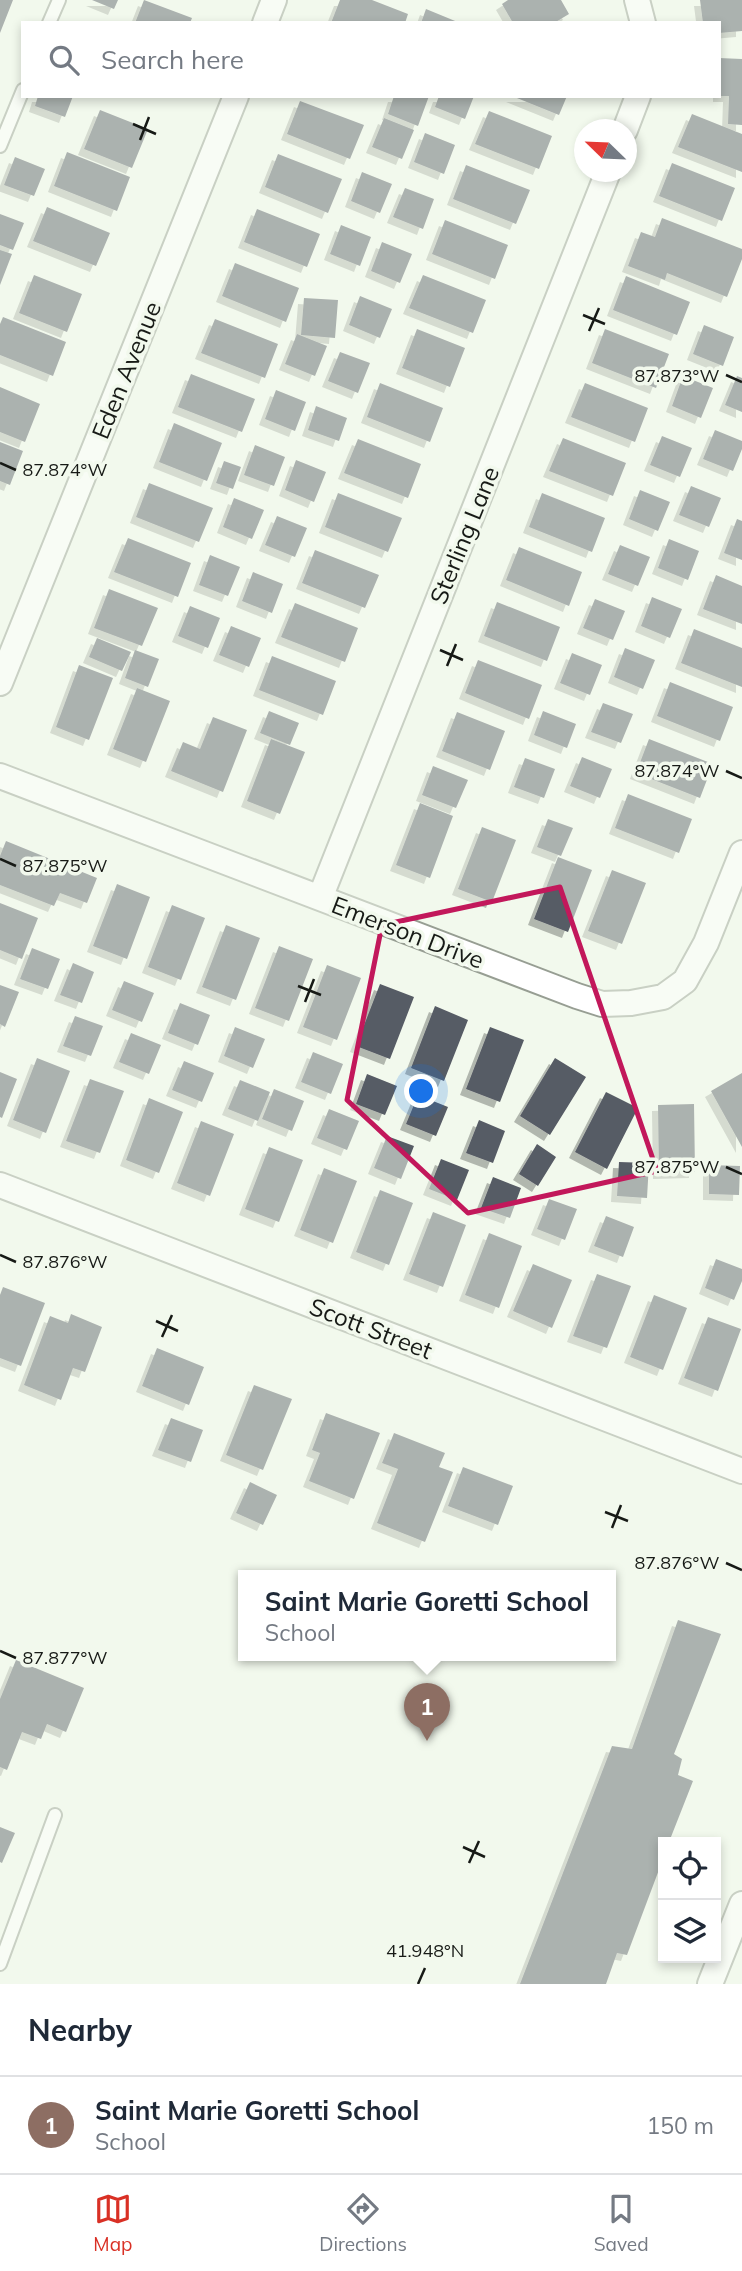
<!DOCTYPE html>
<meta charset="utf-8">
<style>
:root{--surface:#fff;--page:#f6f6f7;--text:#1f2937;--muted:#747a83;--line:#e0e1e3;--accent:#d93025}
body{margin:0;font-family:Mulish,sans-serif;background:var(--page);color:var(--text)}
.controls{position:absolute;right:21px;bottom:21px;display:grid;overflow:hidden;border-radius:0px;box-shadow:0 4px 10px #0003}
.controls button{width:63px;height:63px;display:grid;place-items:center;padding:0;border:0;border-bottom:2px solid var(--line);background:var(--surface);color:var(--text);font:35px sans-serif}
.compass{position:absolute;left:574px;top:119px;width:63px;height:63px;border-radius:50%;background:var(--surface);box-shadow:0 4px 10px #0003;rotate:293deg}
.you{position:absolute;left:422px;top:1092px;width:24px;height:24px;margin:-18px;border:5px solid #fff;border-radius:50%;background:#1a73e8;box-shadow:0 0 0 10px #1a73e833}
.badge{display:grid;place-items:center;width:46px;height:46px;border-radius:50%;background:var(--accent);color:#fff;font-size:23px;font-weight:700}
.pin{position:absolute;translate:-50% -58px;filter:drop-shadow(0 2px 4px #0008)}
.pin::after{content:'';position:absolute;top:37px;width:24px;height:21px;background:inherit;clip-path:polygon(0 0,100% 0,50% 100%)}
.popup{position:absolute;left:238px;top:1570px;width:378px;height:91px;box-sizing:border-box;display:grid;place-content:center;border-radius:0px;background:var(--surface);filter:drop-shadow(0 2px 5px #0005);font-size:23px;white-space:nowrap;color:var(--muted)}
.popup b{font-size:26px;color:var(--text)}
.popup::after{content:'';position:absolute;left:50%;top:100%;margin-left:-14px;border:14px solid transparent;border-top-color:var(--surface)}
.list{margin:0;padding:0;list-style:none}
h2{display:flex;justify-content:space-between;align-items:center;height:91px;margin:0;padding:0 28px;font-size:30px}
h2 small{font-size:23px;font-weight:400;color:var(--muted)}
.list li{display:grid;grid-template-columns:46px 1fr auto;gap:21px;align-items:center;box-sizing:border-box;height:98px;padding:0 28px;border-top:2px solid var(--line)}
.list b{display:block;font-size:26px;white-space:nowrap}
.list p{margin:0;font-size:23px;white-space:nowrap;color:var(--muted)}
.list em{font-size:23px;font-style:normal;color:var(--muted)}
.icon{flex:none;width:38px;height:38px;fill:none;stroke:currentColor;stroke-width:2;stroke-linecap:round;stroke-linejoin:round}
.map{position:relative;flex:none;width:742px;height:1984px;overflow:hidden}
.search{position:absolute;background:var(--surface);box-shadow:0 4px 10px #0003;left:21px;right:21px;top:21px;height:77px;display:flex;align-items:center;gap:18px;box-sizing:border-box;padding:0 24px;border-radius:0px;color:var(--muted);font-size:26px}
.sheet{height:189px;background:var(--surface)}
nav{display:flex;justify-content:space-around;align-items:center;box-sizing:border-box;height:98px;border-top:2px solid var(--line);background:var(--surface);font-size:19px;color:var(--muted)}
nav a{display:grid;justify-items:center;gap:4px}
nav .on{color:var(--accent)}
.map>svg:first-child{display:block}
.building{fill:#575b65;filter:url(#shadow)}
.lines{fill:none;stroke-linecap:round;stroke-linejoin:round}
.service-casing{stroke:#979e93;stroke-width:16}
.minor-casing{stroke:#979e93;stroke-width:28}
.service{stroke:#fff;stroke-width:12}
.minor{stroke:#fff;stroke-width:24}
.marked{fill:none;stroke:#c2185b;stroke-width:5;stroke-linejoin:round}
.ticks{fill:none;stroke:#171a16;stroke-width:2.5}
.labels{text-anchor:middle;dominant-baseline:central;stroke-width:7;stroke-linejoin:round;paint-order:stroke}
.street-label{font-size:24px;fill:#171a16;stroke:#f2f9ed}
.ticks-label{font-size:18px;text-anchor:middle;fill:#171a16;stroke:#f2f9ed;stroke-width:7;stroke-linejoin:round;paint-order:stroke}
</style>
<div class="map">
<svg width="742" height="1984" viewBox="0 0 742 1984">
<defs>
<filter id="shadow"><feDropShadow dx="-6" dy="6" stdDeviation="0" flood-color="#0004"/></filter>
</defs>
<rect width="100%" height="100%" fill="#f2f9ed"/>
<path class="building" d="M0,0H13L0,33Z
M92,0H118L114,9Z
M144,0L192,18L190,23H135Z
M340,0H372L408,14L405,23H331Z
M508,0H561L569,14L554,23H513L502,4Z
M700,0H742V31L719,33V23H703Z
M426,9L460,23H421Z
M719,58L742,59V125L728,124L729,96H719Z
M38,96H73L65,117L35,106Z
M394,96H429L418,126L388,114Z
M439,96H474L465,119L435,107Z
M512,96H567L559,115Z
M300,101L364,125L350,159L287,134Z
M100,110L148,129L132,168L84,149Z
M489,111L552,136L539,169L475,144Z
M692,114L742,134V172L678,147Z
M384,118L414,130L402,159L372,147Z
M425,133L455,145L444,174L414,162Z
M67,152L130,177L117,211L54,186Z
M278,154L342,179L328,213L265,187Z
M15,157L45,169L34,196L4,185Z
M672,163L735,188L722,221L659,196Z
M466,165L530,190L516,224L453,199Z
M362,172L392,184L380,213L351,201Z
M405,188L434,199L423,229L393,217Z
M47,207L110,233L96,266L33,241Z
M257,209L320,234L307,267L244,242Z
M0,214L24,223L13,250L0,245Z
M662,218L742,249V259L727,297L667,273L665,280L628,266L641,232L655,237Z
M445,220L508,245L495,279L432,254Z
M341,225L371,237L360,266L330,254Z
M382,242L412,254L400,283L371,271Z
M0,250L12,254L0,285Z
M235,263L299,288L286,322L222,296Z
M34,275L82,294L67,332L19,313Z
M423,275L486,300L473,333L409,308Z
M626,276L690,302L677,335L613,310Z
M360,296L392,309L380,338L349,325Z
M304,298L338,300L335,338L301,335Z
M3,317L66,342L53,376L0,355V324Z
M215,319L278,344L265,378L201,353Z
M704,325L734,337L723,366L693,354Z
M417,329L465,348L450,387L402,368Z
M605,329L669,354L656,388L592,363Z
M297,334L327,346L315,376L285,364Z
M340,352L370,363L358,393L328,381Z
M191,374L255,399L242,432L178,407Z
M683,376L713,388L701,418L672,406Z
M737,376L742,378V412L725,405Z
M380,383L443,408L430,442L367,417Z
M585,383L648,408L635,442L571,417Z
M0,387L40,404L25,442L0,432Z
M276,390L306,402L295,431L265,419Z
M316,406L347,418L339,441L308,430Z
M174,423L222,443L207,481L159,462Z
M715,430L742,441V449L733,471L703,459Z
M662,436L692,448L680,477L650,465Z
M563,438L626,463L613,496L549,471Z
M358,439L421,464L408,498L344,473Z
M0,442L23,451L10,485L0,481Z
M255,445L285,457L274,486L244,475Z
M296,460L326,472L314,502L285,490Z
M224,461L241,467L233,489L216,483Z
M149,483L213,508L199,542L136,517Z
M691,486L721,498L709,527L679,515Z
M640,490L670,502L658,531L629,519Z
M338,493L402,518L388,552L325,527Z
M542,493L605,518L592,552L529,527Z
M234,498L264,510L252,539L223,527Z
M277,516L307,528L295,557L265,545Z
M737,519L742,521V560L724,553Z
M128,538L191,563L178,597L114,572Z
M669,539L699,551L688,580L658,568Z
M620,545L650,557L638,586L608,574Z
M519,547L582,572L569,606L506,580Z
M315,550L379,575L365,608L302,583Z
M210,555L240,567L228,596L199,585Z
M253,572L283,584L272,613L242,601Z
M716,575L742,586V624L703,609Z
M109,589L158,608L142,646L94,628Z
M652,597L682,609L670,638L641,626Z
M595,599L625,611L613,640L583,628Z
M497,602L560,627L547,661L484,636Z
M295,603L358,628L345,662L281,637Z
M190,606L220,618L208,648L178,636Z
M231,626L261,638L249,667L219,655Z
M694,629L742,648V687L681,663Z
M97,638L131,652L122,671L89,657Z
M625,648L655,660L643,689L614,677Z
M135,650L159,659L148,687L125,678Z
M572,653L602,665L590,695L560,683Z
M272,656L336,681L323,715L259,690Z
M478,660L542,685L529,719L465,693Z
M79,665L113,678L89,740L56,727Z
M670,682L733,707L720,741L657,716Z
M137,688L170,701L146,762L113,749Z
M603,703L633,714L621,743L591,732Z
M269,711L299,723L290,745L260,733Z
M543,711L576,724L567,748L534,735Z
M457,712L505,731L490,770L442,751Z
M213,717L247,730L223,792L171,771L183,742L200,749Z
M271,739L305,752L280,814L247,801Z
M649,739L713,764L700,798L636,773Z
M582,757L612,769L600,798L570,786Z
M525,758L555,769L544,798L514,787Z
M433,766L468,780L456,808L422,795Z
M628,794L692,819L679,853L615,828Z
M420,803L453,816L430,878L396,865Z
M548,819L573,828L561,856L537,847Z
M482,827L516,840L492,902L458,889Z
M6,841L97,878L87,903L60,893L54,906L0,885V856Z
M558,857L592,870L568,932L534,919Z
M612,870L646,883L622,944L588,931Z
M117,884L150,897L127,959L93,946Z
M0,903L38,918L22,959L0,950Z
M172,905L205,918L181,980L148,967Z
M226,925L260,938L236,1000L202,987Z
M279,946L313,959L289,1021L255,1008Z
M32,948L60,959L48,989L20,979Z
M73,963L94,972L82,1003L60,995Z
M327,965L361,978L337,1040L303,1027Z
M124,981L154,993L142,1022L112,1010Z
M380,984L414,997L390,1059L356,1046Z
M0,985L19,992L5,1027L0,1024Z
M180,1003L210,1015L198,1045L168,1033Z
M435,1006L468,1020L444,1081L411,1068Z
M75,1016L103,1026L91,1056L63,1046Z
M235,1027L265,1039L253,1068L224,1056Z
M490,1027L524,1040L500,1102L466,1089Z
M131,1033L161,1045L149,1074L119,1062Z
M313,1052L343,1064L331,1094L301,1082Z
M37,1058L70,1071L46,1133L13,1120Z
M555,1058L586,1077L550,1135L520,1116Z
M184,1061L214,1073L202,1102L172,1090Z
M0,1072L17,1079L2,1118L0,1117Z
M742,1073V1147L711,1091Z
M367,1074L397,1086L385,1115L356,1104Z
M90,1079L124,1091L100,1153L66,1141Z
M240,1080L270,1092L258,1121L228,1109Z
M274,1089L304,1101L292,1131L262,1119Z
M606,1092L638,1108L607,1169L575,1152Z
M418,1095L448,1107L436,1136L406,1124Z
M149,1098L183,1112L159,1173L126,1160Z
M694,1104L695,1172L659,1173L658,1105Z
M329,1109L359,1121L347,1150L317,1138Z
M479,1120L505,1131L493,1163L466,1153Z
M201,1121L234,1134L210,1196L177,1183Z
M387,1136L414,1146L401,1179L374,1168Z
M537,1144L556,1157L538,1186L519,1174Z
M269,1147L303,1160L279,1222L245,1209Z
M441,1159L469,1170L457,1200L429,1189Z
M619,1162L649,1163L647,1198L617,1196Z
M709,1165L740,1166L739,1195L709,1194Z
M324,1168L357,1181L333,1243L300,1230Z
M493,1177L521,1188L510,1218L481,1208Z
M380,1190L413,1203L389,1265L356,1252Z
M549,1199L577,1209L565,1240L537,1229Z
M433,1212L466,1225L443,1287L409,1274Z
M606,1216L634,1227L623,1257L594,1246Z
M489,1233L522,1246L499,1308L465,1295Z
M716,1259L742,1269V1281L734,1300L705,1288Z
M533,1264L572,1280L552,1328L513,1311Z
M597,1274L631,1286L607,1348L573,1336Z
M3,1287L45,1303L21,1366L0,1358V1295Z
M654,1295L687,1308L663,1370L630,1357Z
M71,1314L102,1327L85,1372L73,1368L61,1400L24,1385L50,1316L68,1323Z
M708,1317L741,1329L718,1391L684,1378Z
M157,1348L204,1367L189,1405L142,1386Z
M254,1385L292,1399L263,1470L226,1455Z
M326,1413L380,1433L354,1499L309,1481L320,1453L312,1450Z
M171,1418L203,1430L191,1462L158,1450Z
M394,1433L445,1453L439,1467L453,1472L425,1542L377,1523L398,1469L382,1463Z
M463,1467L513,1486L498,1525L448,1506Z
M250,1482L277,1495L263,1525L236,1513Z
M678,1620L721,1634L674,1754L682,1759L678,1775L693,1781L669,1842H663V1859L627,1955L617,1953L606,1984H520L612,1746L632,1749Z
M16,1660L84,1688L66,1732L47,1724L41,1739L22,1732L7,1770L0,1767V1699Z
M0,1827L15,1833L2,1863L0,1862Z"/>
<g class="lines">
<defs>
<path id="service" d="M49,23L59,0
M0,146L23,90
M0,1964L55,1815"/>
<path id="minor" d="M637,0L643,23
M265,23L274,0
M625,130L638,96
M0,683L236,96
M0,776L577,996L602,1004L631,1003L663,997L685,981L706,943L742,853
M320,898L608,172
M0,1185L742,1471
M710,1984L742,1904"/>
</defs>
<use href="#service" class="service-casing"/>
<use href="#minor" class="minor-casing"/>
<use href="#service" class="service"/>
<use href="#minor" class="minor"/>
</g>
<path d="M0 0H742V1984H0ZM560,887L657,1171L468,1213L347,1100L382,925Z" fill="#f2f9ed" fill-opacity=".55" fill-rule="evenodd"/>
<path class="marked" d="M560,887L657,1171L468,1213L347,1100L382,925Z"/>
<path class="ticks" d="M133,124L156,134M140,140L149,117M583,315L605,324M589,331L599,308M726,375L742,382M0,463L16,470M440,650L463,660M447,666L456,644M726,771L742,778M0,859L16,866M298,986L321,995M305,1002L314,979M726,1167L742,1174M0,1255L16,1262M156,1321L178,1331M162,1337L172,1315M605,1512L628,1521M612,1528L621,1505M726,1563L742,1570M0,1651L16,1658M463,1847L485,1857M469,1863L479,1841M418,1984L425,1968"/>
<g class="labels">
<g class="street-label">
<text transform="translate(126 370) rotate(-68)">Eden Avenue</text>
<text transform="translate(464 535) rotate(-68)">Sterling Lane</text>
<text transform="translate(408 932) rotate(21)">Emerson Drive</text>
<text transform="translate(371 1328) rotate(21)">Scott Street</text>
</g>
</g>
<g class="ticks-label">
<text x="677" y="382">87.873°W</text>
<text x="65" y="476">87.874°W</text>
<text x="677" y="777">87.874°W</text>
<text x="65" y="872">87.875°W</text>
<text x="677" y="1173">87.875°W</text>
<text x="65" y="1268">87.876°W</text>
<text x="677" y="1569">87.876°W</text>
<text x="65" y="1664">87.877°W</text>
<text x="425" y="1957">41.948°N</text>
</g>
</svg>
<div class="controls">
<button><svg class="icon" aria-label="locate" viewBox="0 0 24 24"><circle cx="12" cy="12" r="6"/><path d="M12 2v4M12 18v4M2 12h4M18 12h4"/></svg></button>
<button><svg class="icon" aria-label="layers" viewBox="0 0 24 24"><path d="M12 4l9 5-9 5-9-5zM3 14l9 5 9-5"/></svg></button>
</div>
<svg class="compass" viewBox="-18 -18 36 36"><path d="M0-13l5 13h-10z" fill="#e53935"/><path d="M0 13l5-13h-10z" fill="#747a83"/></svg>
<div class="you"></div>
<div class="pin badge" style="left:427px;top:1741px;background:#8d6e63">1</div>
<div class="popup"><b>Saint Marie Goretti School</b>School</div>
<div class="search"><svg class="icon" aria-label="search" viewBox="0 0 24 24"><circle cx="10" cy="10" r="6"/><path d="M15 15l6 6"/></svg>Search here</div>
</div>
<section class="sheet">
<h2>Nearby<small></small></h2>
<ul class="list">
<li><span class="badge" style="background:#8d6e63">1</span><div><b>Saint Marie Goretti School</b><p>School</p></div><em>150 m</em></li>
</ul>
</section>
<nav>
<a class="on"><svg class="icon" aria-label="map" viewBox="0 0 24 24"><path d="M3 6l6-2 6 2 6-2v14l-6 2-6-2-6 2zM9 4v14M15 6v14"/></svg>Map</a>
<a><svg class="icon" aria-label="directions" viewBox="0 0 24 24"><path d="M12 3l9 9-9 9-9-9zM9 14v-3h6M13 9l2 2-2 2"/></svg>Directions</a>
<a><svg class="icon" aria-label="saved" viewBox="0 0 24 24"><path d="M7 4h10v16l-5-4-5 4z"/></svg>Saved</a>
</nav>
